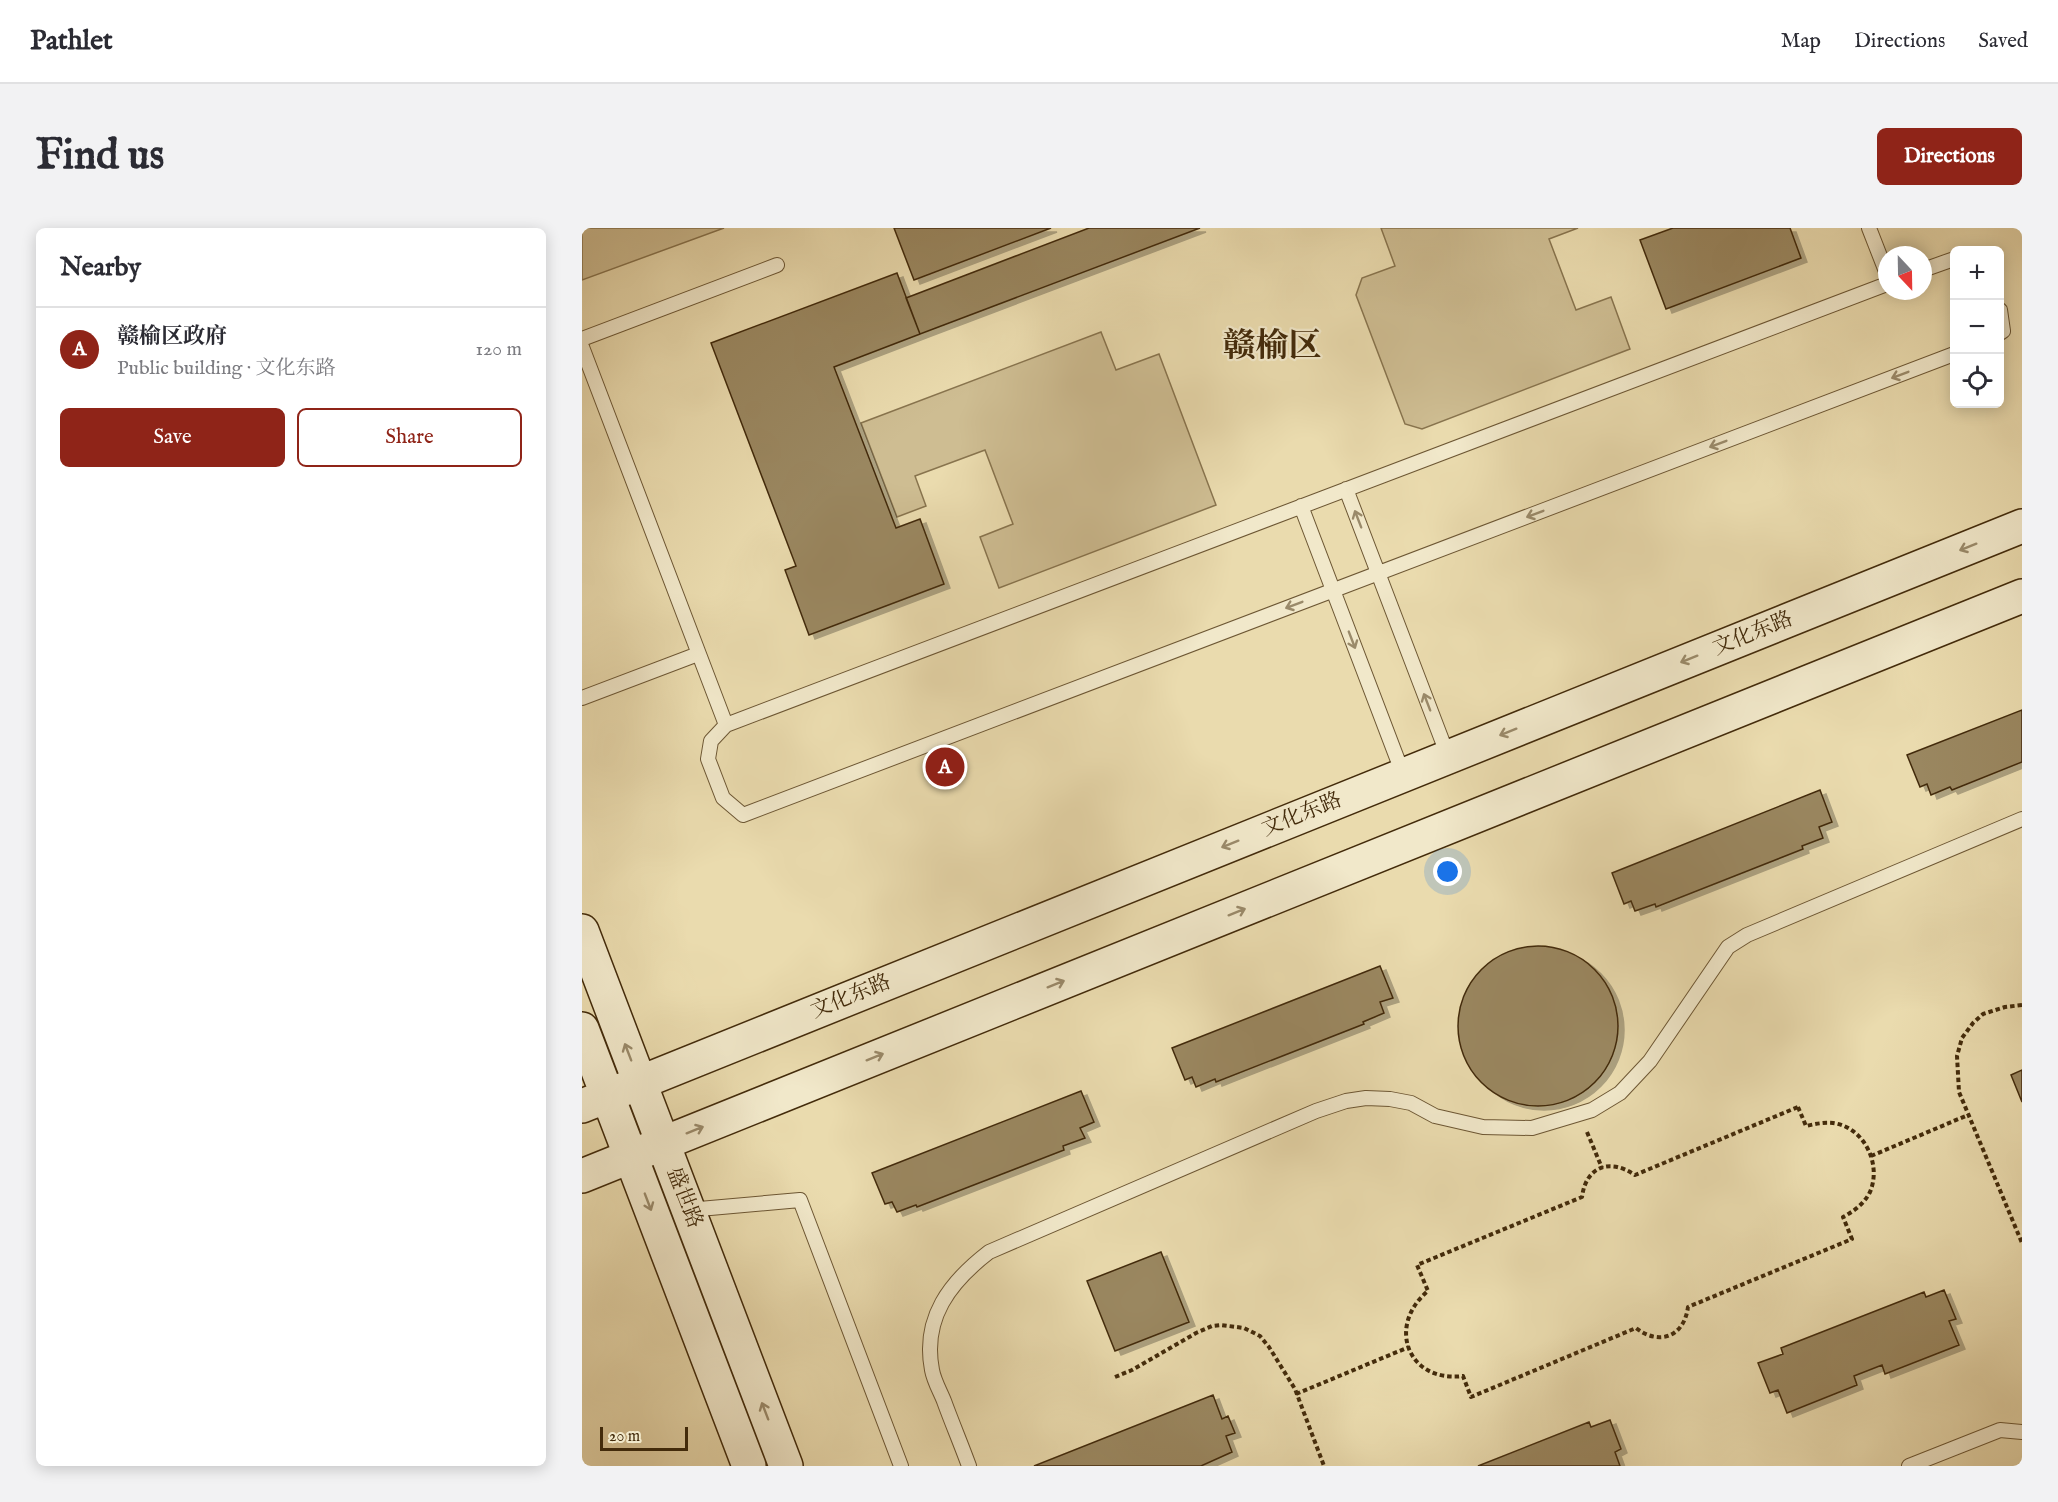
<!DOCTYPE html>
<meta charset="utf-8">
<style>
:root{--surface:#fff;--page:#f2f2f3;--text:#2b2b33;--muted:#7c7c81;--line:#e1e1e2;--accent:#8f2418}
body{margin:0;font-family:"IM FELL English","Noto Serif SC",serif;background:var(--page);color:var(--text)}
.controls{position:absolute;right:18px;top:18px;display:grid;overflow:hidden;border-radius:9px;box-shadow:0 3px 15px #0003}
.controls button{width:54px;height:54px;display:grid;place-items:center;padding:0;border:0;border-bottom:2px solid var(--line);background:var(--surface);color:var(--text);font:30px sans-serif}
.compass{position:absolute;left:1296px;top:18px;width:54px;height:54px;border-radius:50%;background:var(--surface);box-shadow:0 3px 15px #0003;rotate:158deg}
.scale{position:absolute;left:18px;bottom:15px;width:88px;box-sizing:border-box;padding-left:6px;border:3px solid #432b0b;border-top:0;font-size:16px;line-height:21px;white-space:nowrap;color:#432b0b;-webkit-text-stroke:4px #f1e8ca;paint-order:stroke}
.you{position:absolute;left:866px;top:644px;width:21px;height:21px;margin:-15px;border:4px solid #fff;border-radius:50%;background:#1a73e8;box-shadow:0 0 0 9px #1a73e833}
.badge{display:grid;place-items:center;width:39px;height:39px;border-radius:50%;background:var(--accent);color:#fff;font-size:20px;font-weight:700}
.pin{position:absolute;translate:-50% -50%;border:3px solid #fff;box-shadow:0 2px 6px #0006}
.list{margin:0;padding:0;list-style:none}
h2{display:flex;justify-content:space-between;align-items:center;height:78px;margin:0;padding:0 24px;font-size:26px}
h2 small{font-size:20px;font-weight:400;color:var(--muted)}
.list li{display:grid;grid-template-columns:39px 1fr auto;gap:18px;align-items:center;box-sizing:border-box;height:84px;padding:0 24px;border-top:2px solid var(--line)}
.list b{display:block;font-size:22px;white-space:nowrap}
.list p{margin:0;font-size:20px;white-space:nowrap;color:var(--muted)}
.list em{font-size:20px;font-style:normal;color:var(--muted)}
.actions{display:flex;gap:12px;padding:18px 24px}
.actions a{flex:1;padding:14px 0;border:2px solid var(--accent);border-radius:9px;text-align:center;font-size:21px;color:var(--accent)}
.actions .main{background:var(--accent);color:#fff}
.icon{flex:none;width:33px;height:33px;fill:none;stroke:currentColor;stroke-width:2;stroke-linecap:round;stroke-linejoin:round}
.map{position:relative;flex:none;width:1440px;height:1238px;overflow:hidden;border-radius:9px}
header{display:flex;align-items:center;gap:36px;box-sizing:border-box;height:84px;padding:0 30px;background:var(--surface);border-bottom:2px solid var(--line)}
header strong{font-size:28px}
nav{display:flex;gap:33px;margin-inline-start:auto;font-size:21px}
.intro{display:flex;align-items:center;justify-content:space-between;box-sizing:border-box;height:144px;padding:0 36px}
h1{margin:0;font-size:42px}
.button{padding:15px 27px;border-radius:9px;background:var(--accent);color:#fff;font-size:21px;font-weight:700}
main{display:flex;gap:36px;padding:0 36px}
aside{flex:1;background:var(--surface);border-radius:9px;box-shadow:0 3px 15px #0003}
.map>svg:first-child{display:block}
.green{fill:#cebd92;stroke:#88744e;stroke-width:1.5}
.building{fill:#9a8760;stroke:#432b0b;stroke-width:1.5;filter:url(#shadow)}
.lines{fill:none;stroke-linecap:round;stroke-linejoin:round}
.service-casing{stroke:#6d5734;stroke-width:16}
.secondary-casing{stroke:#432b0b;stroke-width:36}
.path{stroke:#432b0b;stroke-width:4;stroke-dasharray:4.5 3;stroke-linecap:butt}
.service{stroke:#f1e8ca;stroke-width:14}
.secondary{stroke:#f1e8ca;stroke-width:33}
.oneway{stroke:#9a8a6a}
.labels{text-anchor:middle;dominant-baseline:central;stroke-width:4.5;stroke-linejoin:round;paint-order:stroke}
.street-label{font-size:21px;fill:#432b0b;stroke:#f1e8ca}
.town-label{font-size:33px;font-weight:bold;fill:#432b0b;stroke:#f1e8ca}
</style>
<header>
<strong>Pathlet</strong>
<nav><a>Map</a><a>Directions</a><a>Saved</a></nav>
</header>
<div class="intro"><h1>Find us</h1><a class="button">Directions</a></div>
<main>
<aside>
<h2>Nearby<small></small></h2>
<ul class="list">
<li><span class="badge">A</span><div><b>赣榆区政府</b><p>Public building · 文化东路</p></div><em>120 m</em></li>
</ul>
<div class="actions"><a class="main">Save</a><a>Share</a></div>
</aside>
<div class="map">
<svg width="1440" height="1238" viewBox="0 0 1440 1238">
<defs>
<filter id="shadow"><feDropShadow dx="6" dy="4" stdDeviation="0" flood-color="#0004"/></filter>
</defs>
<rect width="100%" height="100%" fill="#eadbae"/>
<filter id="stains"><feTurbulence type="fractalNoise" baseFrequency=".00333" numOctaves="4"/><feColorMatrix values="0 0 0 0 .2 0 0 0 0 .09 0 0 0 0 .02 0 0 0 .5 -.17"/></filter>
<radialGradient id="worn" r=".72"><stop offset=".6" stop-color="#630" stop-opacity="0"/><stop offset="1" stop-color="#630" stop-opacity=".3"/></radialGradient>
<path class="green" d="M0,0H142L0,52Z
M799,0H996L967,11L994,82L1029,69L1048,121L840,201L823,196L774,67L780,50L813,38Z
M519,104L534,142L577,126L634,277L417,360L398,309L431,296L403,222L333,248L344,278L315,289L279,195Z"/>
<path class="building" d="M312,0H469L332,52Z
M507,0H618L338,106L324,70Z
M1091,0H1208L1219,30L1084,81L1058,12Z
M315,45L338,106L252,139L314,300L338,291L362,356L227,407L203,342L214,338L129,115Z
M1440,482V534L1370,562L1368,559L1349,567L1345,556L1338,559L1325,527Z
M1238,562L1250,594L1237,599L1241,610L1220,618L1221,621L1074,679L1073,676L1053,683L1049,673L1042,676L1030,645Z
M876 798a80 80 0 1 1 160 0a80 80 0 1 1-160 0Z
M798,738L811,770L798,774L802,785L781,794L782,796L634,854L633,851L614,859L610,849L603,852L590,820Z
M1440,842V874L1429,847Z
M499,863L512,894L498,900L503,910L481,918L482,922L335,979L334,977L315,984L310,974L303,976L290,945Z
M579,1024L607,1094L533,1123L505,1053Z
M1362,1062L1374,1091L1367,1093L1377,1117L1303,1146L1300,1137L1272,1148L1275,1157L1205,1185L1196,1162L1188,1165L1176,1135L1201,1126L1199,1120L1342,1064L1344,1069Z
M631,1167L640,1191L646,1188L653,1205L644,1208L650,1224L619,1238H452Z
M1028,1192L1039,1221L1033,1224L1038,1238H896L1007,1194L1009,1199Z"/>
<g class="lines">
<defs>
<path id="service" d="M1287,0L1305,46
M1341,42L1372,31
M1418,82L1421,103L1418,105
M0,111L195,37
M0,119L144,497L1305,56
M764,261L866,528
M719,278L821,546
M0,470L116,426
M144,497L129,513L126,531L141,570L161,587L1372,126
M106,982L218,972L319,1238
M387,1238C379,1216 370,1195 362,1173C358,1163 352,1153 350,1142C340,1090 368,1054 407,1024L734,883L764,873L784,870L808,871L829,875L853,888L901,899L950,900L1010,882L1038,865L1068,833L1146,719L1165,707L1440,591
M1327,1238L1418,1202L1440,1204"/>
<path id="secondary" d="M0,703L204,1238
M0,801L167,1238
M0,878L1440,298
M0,948L1440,368"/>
</defs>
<use href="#service" class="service-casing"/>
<use href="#secondary" class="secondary-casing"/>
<path class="path" d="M1440,777L1423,779L1401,786L1391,795L1380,810L1375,828L1377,864L1440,1015
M1216,879L1224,898C1233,896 1242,894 1251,895C1282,899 1300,936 1288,964C1282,976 1272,983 1261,989L1270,1011L1106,1079C1102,1109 1077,1118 1054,1100L889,1169L881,1148C826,1155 804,1098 846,1063L835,1037L1000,969C1004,938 1028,930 1053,947Z
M1005,904L1020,940
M1289,928L1386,887
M533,1149L550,1142L614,1105L630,1098L639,1097L662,1100L678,1108L687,1119L713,1161L742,1238
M714,1166L827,1119"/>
<use href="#service" class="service"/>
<use href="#secondary" class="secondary"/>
</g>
<defs><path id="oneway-shaft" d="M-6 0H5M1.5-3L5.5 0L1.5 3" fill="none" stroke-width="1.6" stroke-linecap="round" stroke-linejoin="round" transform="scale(1.5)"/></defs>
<g class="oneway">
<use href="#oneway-shaft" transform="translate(1318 147) rotate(159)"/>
<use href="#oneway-shaft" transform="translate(1136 216) rotate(159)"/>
<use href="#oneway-shaft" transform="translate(953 286) rotate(159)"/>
<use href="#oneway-shaft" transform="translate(776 291) rotate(-111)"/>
<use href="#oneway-shaft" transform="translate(1386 319) rotate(158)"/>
<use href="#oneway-shaft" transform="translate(712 377) rotate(159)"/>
<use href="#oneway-shaft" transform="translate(770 412) rotate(69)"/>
<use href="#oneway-shaft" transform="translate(1107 431) rotate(158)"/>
<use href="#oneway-shaft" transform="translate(845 474) rotate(-111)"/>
<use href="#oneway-shaft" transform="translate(926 504) rotate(158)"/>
<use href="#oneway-shaft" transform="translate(648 616) rotate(158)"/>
<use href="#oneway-shaft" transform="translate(655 684) rotate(-22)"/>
<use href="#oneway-shaft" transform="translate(474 756) rotate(-22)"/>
<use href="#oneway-shaft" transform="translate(46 824) rotate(-111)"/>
<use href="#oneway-shaft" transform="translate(293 829) rotate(-22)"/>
<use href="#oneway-shaft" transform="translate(113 902) rotate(-22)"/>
<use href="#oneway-shaft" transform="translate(66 974) rotate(69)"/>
<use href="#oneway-shaft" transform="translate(183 1183) rotate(-111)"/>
</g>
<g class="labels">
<g class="street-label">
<text transform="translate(1171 406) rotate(-22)">文化东路</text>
<text transform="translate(720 587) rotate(-22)">文化东路</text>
<text transform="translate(269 769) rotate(-22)">文化东路</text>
<text transform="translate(102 970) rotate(69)">盛世路</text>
</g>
<g class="town-label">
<text x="690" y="119">赣榆区</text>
</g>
</g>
<rect width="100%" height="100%" filter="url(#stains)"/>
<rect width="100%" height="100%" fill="url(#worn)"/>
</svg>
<div class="controls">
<button>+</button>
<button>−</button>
<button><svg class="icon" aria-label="locate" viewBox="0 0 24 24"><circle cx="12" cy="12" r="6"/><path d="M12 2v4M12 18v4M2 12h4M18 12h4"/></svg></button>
</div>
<svg class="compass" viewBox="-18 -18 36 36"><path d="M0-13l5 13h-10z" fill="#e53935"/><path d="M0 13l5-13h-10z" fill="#7c7c81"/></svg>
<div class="scale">20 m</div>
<div class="you"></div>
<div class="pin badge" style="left:363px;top:539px">A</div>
</div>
</main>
